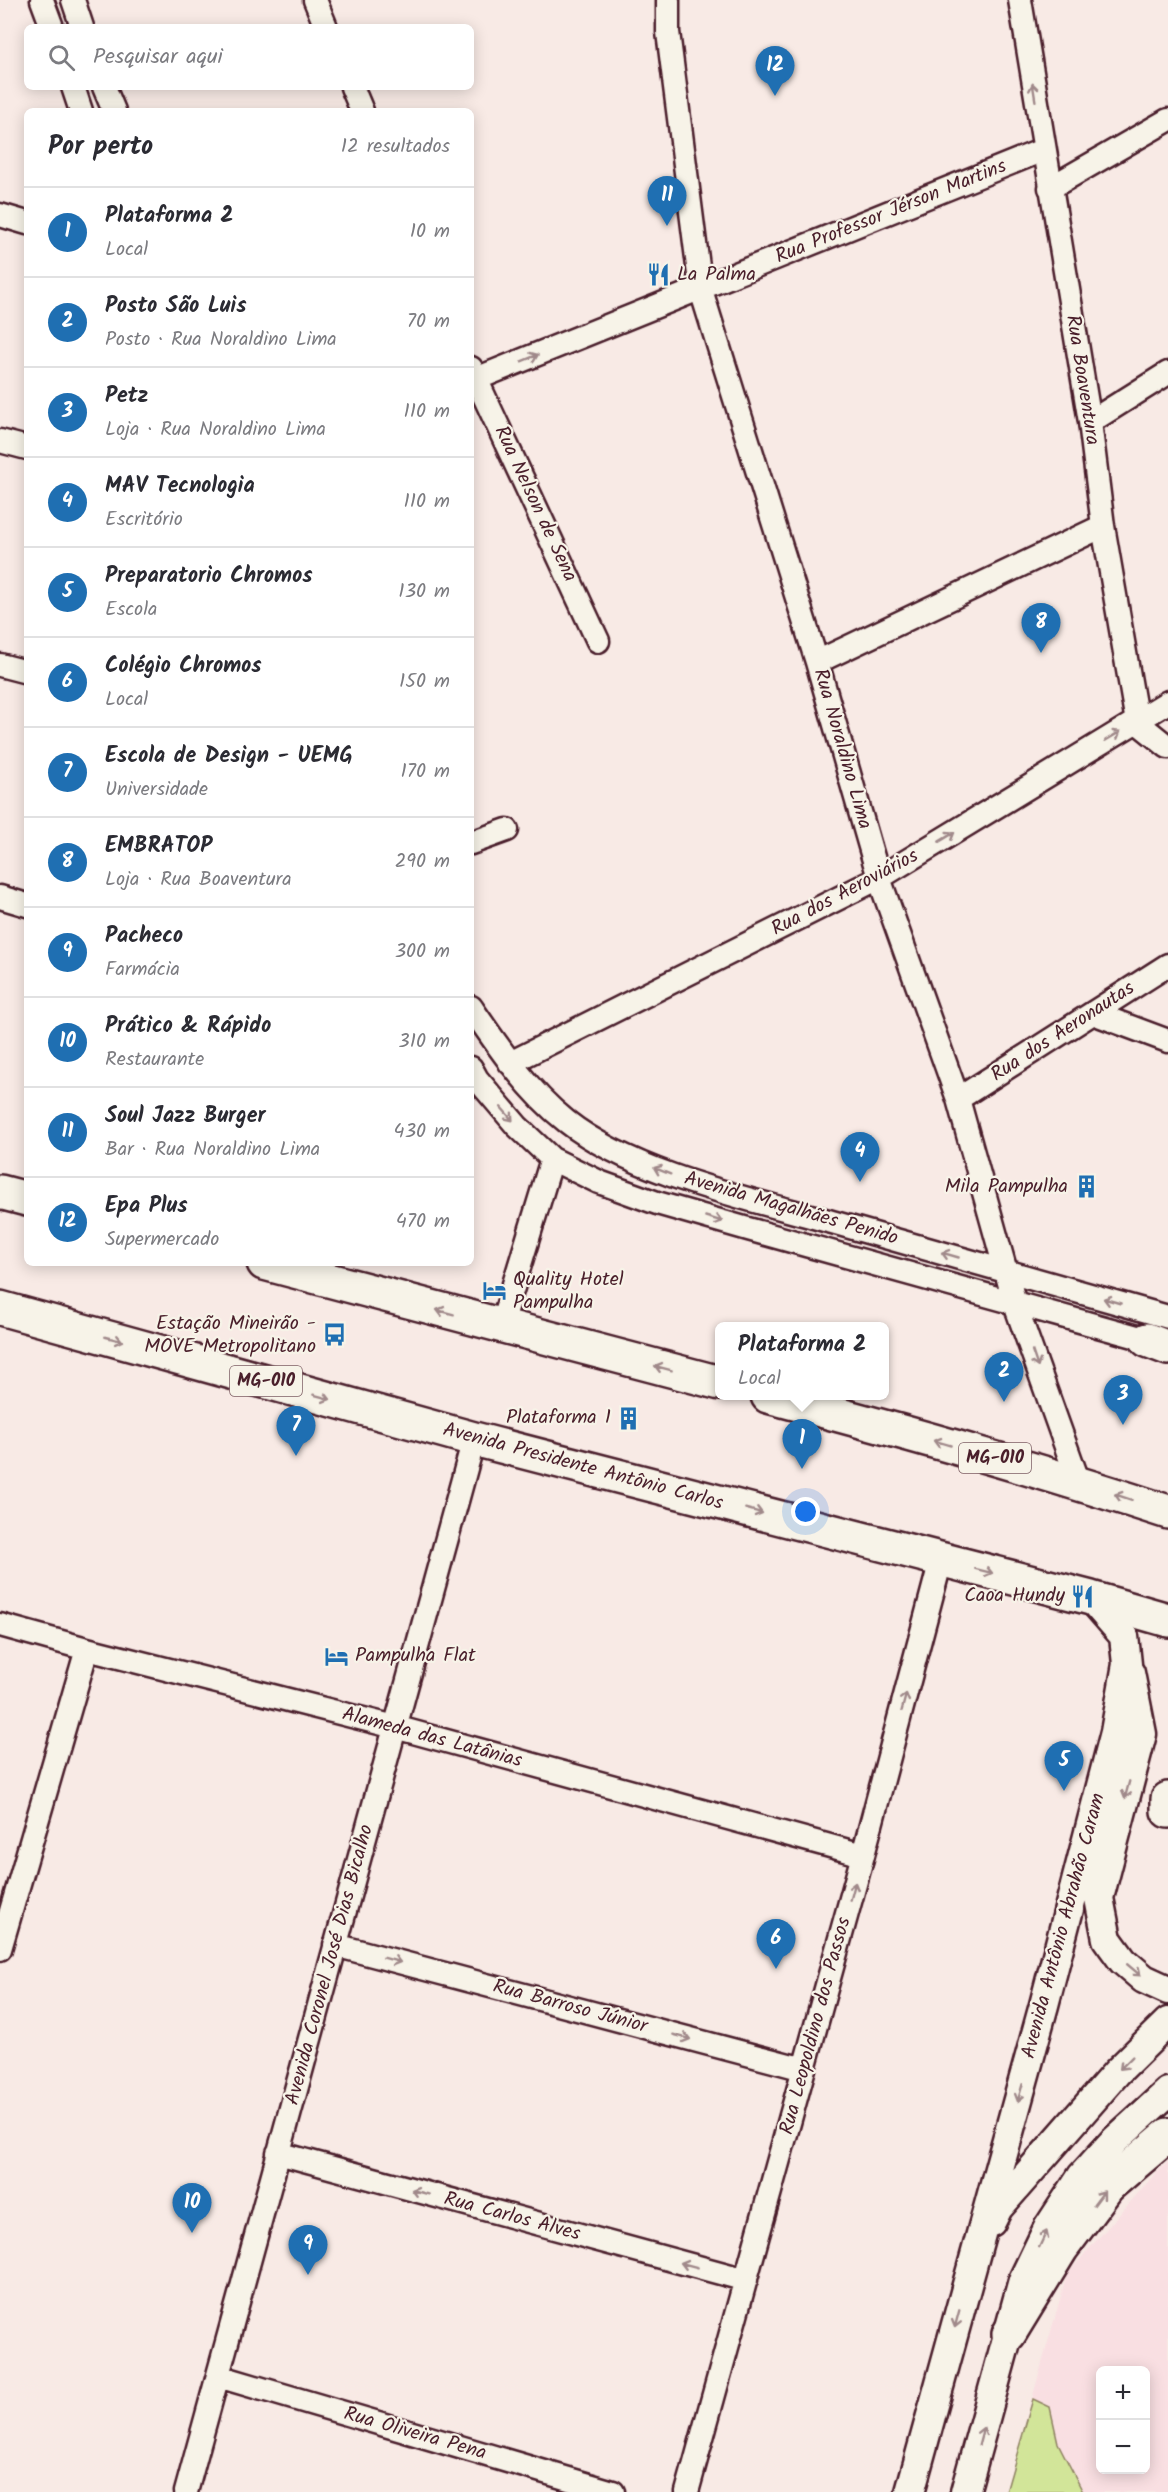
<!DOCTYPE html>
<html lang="pt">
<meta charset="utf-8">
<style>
:root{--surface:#fff;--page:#f7f7f7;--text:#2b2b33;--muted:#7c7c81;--line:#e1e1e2;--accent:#1f6fb2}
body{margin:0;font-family:Kalam,sans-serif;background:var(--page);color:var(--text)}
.controls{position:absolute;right:18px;bottom:18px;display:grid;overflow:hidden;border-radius:9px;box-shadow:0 3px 15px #0003}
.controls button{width:54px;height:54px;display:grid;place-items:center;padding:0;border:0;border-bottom:2px solid var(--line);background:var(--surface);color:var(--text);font:30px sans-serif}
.you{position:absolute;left:806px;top:1512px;width:21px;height:21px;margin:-15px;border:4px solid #fff;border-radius:50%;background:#1a73e8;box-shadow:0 0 0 9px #1a73e833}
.badge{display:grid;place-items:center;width:39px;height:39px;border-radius:50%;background:var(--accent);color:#fff;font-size:20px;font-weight:700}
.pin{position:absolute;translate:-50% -50px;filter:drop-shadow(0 2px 3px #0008)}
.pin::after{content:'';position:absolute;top:32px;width:21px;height:18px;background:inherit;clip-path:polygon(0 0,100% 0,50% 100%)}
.popup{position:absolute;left:715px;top:1322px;width:174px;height:78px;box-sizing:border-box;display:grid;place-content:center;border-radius:9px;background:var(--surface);filter:drop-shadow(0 2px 4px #0005);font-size:20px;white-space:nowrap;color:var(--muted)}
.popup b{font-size:22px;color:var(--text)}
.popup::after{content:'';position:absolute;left:50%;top:100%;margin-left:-12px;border:12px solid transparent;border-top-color:var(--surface)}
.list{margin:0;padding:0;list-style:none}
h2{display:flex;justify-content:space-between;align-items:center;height:78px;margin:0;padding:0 24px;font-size:26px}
h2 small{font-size:20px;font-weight:400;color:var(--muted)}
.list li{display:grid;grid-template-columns:39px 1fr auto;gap:18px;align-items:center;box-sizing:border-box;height:90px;padding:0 24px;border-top:2px solid var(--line)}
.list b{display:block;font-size:22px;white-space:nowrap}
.list p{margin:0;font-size:20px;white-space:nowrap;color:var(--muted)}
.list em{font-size:20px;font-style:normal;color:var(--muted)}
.icon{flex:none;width:33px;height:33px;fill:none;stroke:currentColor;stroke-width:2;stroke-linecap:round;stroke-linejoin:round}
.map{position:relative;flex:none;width:1168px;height:2492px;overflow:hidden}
.search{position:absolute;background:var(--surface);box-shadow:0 3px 15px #0003;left:24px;top:24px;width:450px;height:66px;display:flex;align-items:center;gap:15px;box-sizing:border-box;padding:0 21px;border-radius:9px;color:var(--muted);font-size:22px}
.panel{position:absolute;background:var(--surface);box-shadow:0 3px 15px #0003;left:24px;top:108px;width:450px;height:1158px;border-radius:9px}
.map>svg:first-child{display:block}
.built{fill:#f9dfe2;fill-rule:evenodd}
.green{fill:#d2e599;stroke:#8e8262;stroke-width:1.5}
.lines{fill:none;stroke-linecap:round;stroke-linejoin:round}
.minor-casing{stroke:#4a1f2b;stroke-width:27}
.major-casing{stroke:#4a1f2b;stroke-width:33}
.highway-casing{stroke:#4a1f2b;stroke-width:38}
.minor{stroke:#f7f3e8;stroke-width:22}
.major{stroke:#f7f3e8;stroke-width:28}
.highway{stroke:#f7f3e8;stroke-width:33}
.oneway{stroke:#a0898a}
.labels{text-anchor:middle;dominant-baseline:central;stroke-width:4.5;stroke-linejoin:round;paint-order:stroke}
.shield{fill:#f7f3e8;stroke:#7e5f64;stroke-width:1.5}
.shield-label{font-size:18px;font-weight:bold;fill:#4a1f2b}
.street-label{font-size:20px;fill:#4a1f2b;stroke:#f7f3e8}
.poi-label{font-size:20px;fill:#4a1f2b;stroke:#f7f3e8;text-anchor:end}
</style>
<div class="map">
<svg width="1168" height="2492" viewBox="0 0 1168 2492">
<rect width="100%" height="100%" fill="#f8eae5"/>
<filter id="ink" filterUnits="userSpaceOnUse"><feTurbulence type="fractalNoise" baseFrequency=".0167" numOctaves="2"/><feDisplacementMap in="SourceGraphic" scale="12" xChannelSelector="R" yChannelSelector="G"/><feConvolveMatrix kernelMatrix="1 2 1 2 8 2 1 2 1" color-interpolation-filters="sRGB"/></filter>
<g filter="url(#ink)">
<path class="built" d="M1168,2162V2492H1006L1067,2274L1154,2175ZM1100,2370H1146V2470H1100Z"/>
<path class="green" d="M1033,2399L1050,2407L1058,2443L1083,2492H1006Z"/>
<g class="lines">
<defs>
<path id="minor" d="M42,0L52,27
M73,0L82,27
M315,0L326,27
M668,0V32L701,290L817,662L879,878L958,1099L1015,1304L1079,1483
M1020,0L1090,422L1103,526L1137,722L1168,747
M73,87L81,111
M104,87L114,111
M352,87L362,111
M1050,188L1168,120
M0,215L27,223
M471,368L598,641
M471,381L1043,150
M1090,422L1168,373
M0,441L27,448
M817,662L1103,526
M0,665L27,672
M471,843L507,830
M0,897L27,905
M471,1007C499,1048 527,1090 566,1121C633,1174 750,1199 832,1222C944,1254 1056,1285 1168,1317
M1093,1013L1168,1041
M510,1063L879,878L1168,702
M471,1068L477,1079L517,1126L552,1159L599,1182L657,1203L748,1229L1159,1343
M958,1099L1168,965
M501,1327L552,1159
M0,1625L87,1649L395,1727L863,1855
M335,1945L804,2069
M0,1949L87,1649
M278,2153L746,2280
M218,2376L613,2492
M186,2492L474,1439
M687,2492L863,1855L941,1560"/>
<path id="major" d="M1130,1673L1142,1734L1099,1898L1107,1939L1123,1961L1144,1979L1168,1990
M991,2222L998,2208L1117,2072L1168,2022
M910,2492L1044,2005L1115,1732L1127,1664L1124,1636L1091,1598
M965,2492L1023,2280L1048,2228L1082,2176L1113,2142L1168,2092"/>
<path id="highway" d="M0,1192L27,1199
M264,1263L720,1383
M0,1308L474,1439L1091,1598L1168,1620
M1147,1340L1168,1348
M768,1396C902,1431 1036,1469 1168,1512
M1168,1799V1811
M1009,2334L1061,2249L1108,2186L1168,2135"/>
</defs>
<use href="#minor" class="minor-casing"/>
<use href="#major" class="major-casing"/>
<use href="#highway" class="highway-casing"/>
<use href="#minor" class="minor"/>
<use href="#major" class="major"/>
<use href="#highway" class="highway"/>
</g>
<defs><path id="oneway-shaft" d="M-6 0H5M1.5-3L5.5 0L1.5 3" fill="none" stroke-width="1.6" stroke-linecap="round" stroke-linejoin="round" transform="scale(1.5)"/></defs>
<g class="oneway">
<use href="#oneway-shaft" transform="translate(1034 92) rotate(-99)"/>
<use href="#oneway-shaft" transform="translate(530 358) rotate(-22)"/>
<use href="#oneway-shaft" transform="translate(1113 736) rotate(-31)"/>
<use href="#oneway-shaft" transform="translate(947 837) rotate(-31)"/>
<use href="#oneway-shaft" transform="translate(507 1114) rotate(49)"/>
<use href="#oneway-shaft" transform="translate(662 1171) rotate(-158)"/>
<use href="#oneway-shaft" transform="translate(714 1219) rotate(16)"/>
<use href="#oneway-shaft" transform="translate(950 1255) rotate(-164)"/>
<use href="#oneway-shaft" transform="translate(1112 1301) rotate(-164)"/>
<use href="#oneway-shaft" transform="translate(445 1312) rotate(-165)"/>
<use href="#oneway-shaft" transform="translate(114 1339) rotate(14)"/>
<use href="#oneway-shaft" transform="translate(1035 1359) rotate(71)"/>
<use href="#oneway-shaft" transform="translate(663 1368) rotate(-165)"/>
<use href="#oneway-shaft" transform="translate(322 1397) rotate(15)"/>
<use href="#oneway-shaft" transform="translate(942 1443) rotate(-164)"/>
<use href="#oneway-shaft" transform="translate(1123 1497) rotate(-162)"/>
<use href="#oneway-shaft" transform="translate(754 1511) rotate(15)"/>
<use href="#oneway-shaft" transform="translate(984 1571) rotate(14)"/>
<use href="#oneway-shaft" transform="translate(904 1702) rotate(-75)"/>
<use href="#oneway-shaft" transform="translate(1127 1790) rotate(105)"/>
<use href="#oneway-shaft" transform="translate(853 1891) rotate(-75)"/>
<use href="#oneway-shaft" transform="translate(392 1960) rotate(15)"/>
<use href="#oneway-shaft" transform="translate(1134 1970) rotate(40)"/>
<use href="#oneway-shaft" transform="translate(682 2037) rotate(15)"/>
<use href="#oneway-shaft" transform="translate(1126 2063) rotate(135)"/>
<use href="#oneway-shaft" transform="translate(1020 2093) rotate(106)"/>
<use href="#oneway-shaft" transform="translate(420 2192) rotate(-165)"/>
<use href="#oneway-shaft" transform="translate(1099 2198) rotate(-53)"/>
<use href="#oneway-shaft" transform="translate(1043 2239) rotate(-65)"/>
<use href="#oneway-shaft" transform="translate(689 2265) rotate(-165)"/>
<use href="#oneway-shaft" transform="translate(957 2319) rotate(105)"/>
<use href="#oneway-shaft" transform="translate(981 2436) rotate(-75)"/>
</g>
</g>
<defs>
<symbol id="restaurant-bare" viewBox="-9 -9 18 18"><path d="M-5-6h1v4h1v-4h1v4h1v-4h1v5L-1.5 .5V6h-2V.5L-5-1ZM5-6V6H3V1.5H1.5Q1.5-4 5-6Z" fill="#1f6fb2" stroke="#f7f3e8" stroke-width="2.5" paint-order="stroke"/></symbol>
<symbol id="building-bare" viewBox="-9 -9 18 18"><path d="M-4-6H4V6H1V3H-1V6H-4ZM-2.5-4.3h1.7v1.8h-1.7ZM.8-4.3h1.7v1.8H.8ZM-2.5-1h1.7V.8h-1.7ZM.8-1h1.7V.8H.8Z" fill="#1f6fb2" stroke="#f7f3e8" stroke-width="2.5" paint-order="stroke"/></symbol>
<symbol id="hotel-bare" viewBox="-9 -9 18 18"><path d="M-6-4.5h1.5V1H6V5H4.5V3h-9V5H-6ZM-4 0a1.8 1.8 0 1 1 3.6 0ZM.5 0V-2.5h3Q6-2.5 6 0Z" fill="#1f6fb2" stroke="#f7f3e8" stroke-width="2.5" paint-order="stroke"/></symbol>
<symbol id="bus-bare" viewBox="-9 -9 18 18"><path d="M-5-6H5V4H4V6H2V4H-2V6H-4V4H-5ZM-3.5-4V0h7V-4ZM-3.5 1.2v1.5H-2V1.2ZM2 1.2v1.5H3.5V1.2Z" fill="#1f6fb2" stroke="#f7f3e8" stroke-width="2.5" paint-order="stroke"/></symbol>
</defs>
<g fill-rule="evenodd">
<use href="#restaurant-bare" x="642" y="258" width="33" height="33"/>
<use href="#building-bare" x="1070" y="1170" width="33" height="33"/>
<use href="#hotel-bare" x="478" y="1274" width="33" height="33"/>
<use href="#bus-bare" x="318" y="1318" width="33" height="33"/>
<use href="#building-bare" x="612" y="1402" width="33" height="33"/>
<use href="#restaurant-bare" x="1066" y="1580" width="33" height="33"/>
<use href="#hotel-bare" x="320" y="1640" width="33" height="33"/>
</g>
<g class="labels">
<g class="shield">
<rect x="230" y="1366" width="72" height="30" rx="4.5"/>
<rect x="959" y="1443" width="72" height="30" rx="4.5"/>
</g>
<g class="shield-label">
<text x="266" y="1381">MG-010</text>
<text x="995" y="1458">MG-010</text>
</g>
<g class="street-label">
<text transform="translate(891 212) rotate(-22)">Rua Professor Jérson Martins</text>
<text transform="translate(1082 380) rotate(81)">Rua Boaventura</text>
<text transform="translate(535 504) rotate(65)">Rua Nelson de Sena</text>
<text transform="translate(842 749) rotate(74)">Rua Noraldino Lima</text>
<text transform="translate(845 893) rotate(-28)">Rua dos Aeroviários</text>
<text transform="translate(1063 1032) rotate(-33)">Rua dos Aeronautas</text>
<text transform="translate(791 1209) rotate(16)">Avenida Magalhães Penido</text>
<text transform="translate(583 1467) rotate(15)">Avenida Presidente Antônio Carlos</text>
<text transform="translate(432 1738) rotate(15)">Alameda das Latânias</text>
<text transform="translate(1064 1926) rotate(-75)">Avenida Antônio Abrahão Caram</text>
<text transform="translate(330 1965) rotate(-75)">Avenida Coronel José Dias Bicalho</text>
<text transform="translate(570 2007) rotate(15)">Rua Barroso Júnior</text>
<text transform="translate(816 2026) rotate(-75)">Rua Leopoldino dos Passos</text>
<text transform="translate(512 2217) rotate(15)">Rua Carlos Alves</text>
<text transform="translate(415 2434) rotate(16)">Rua Oliveira Pena</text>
</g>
<g class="poi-label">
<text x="677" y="275" text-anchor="start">La Palma</text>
<text x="1068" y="1187">Mila Pampulha</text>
<text x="513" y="1280" text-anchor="start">Quality Hotel<tspan x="513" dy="23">Pampulha</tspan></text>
<text x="316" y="1324">Estação Mineirão -<tspan x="316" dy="23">MOVE Metropolitano</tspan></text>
<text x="611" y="1418">Plataforma 1</text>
<text x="1065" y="1596">Caoa Hundy</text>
<text x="355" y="1656" text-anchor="start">Pampulha Flat</text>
</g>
</g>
</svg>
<div class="controls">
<button>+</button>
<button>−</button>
</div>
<div class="you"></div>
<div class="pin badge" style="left:802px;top:1469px">1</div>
<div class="popup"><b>Plataforma 2</b>Local</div>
<div class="pin badge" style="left:1004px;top:1402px">2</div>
<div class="pin badge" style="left:1123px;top:1425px">3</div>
<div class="pin badge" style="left:860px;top:1182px">4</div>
<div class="pin badge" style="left:1064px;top:1791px">5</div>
<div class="pin badge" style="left:776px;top:1969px">6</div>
<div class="pin badge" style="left:296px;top:1456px">7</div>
<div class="pin badge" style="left:1041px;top:653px">8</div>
<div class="pin badge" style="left:308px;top:2275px">9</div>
<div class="pin badge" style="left:192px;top:2233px">10</div>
<div class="pin badge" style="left:667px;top:226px">11</div>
<div class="pin badge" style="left:775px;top:96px">12</div>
<div class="search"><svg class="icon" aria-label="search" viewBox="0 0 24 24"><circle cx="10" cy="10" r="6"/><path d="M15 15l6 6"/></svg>Pesquisar aqui</div>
<section class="panel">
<h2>Por perto<small>12 resultados</small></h2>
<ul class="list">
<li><span class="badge">1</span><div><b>Plataforma 2</b><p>Local</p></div><em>10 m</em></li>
<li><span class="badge">2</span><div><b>Posto São Luis</b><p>Posto · Rua Noraldino Lima</p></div><em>70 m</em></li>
<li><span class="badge">3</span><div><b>Petz</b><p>Loja · Rua Noraldino Lima</p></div><em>110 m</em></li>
<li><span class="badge">4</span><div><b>MAV Tecnologia</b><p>Escritório</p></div><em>110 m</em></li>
<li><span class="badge">5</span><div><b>Preparatorio Chromos</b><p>Escola</p></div><em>130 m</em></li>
<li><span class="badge">6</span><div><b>Colégio Chromos</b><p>Local</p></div><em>150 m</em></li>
<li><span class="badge">7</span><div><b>Escola de Design - UEMG</b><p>Universidade</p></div><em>170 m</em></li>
<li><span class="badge">8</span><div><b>EMBRATOP</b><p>Loja · Rua Boaventura</p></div><em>290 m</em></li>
<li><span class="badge">9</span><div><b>Pacheco</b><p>Farmácia</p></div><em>300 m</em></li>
<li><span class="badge">10</span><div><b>Prático &amp; Rápido</b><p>Restaurante</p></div><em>310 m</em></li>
<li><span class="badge">11</span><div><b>Soul Jazz Burger</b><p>Bar · Rua Noraldino Lima</p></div><em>430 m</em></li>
<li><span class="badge">12</span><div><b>Epa Plus</b><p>Supermercado</p></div><em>470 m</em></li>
</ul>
</section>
</div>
